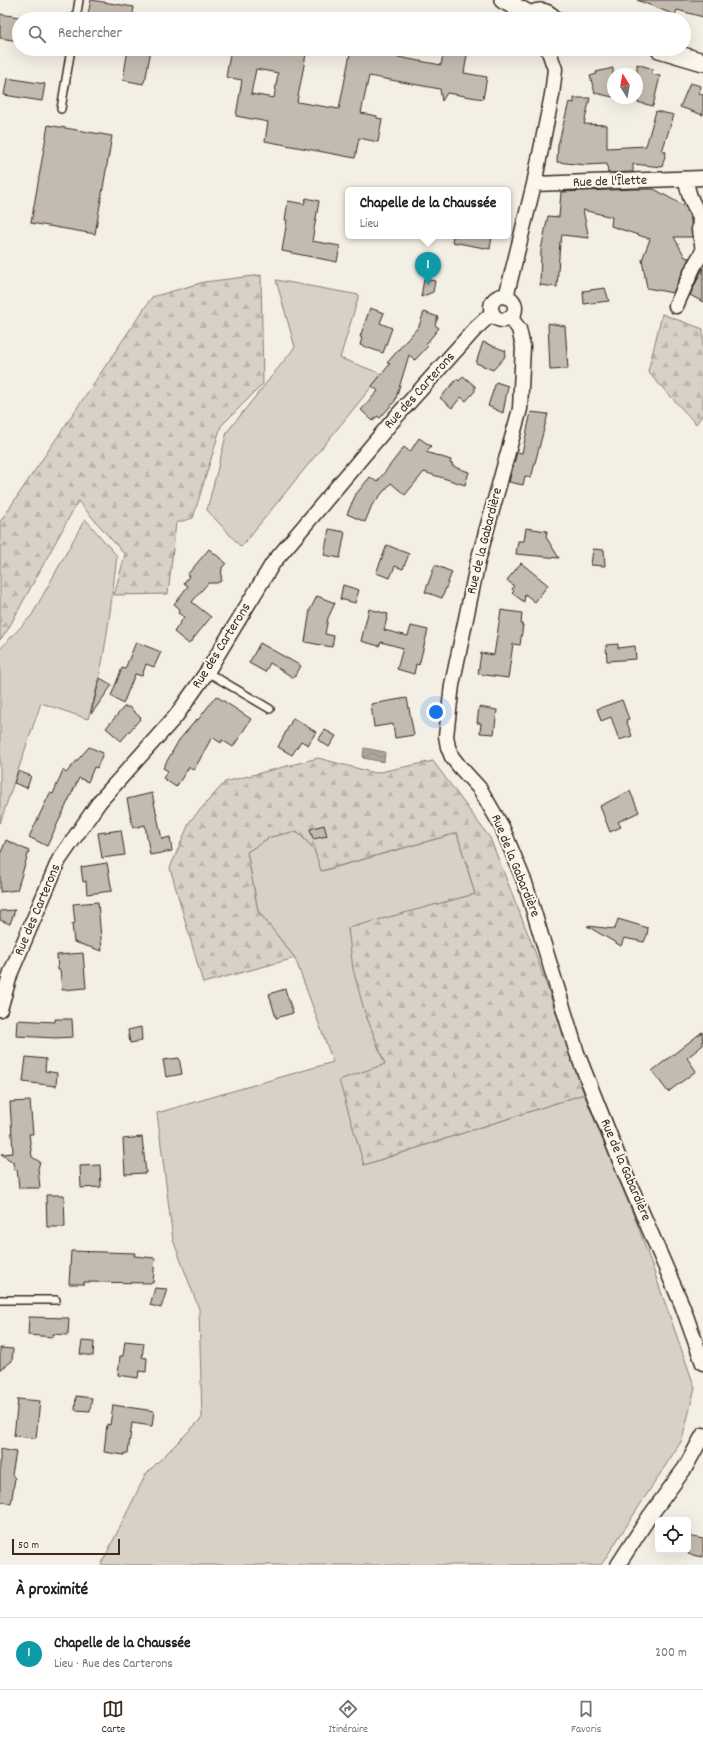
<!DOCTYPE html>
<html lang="fr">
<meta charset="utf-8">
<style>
:root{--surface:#fff;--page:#f6f6f6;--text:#202124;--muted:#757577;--line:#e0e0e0;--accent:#3b2a1e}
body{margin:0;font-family:Dekko,sans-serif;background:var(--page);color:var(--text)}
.controls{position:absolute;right:12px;bottom:12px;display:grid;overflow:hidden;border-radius:6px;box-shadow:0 4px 16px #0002}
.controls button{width:36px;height:36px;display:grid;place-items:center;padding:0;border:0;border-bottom:1px solid var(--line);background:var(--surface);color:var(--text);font:20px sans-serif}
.compass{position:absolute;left:607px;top:68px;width:36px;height:36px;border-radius:50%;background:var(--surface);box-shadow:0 4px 16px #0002;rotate:349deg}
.scale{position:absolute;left:12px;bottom:10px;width:108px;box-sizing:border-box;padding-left:4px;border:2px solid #3b2a1e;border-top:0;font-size:11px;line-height:14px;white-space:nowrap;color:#3b2a1e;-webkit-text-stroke:3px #fbf7ec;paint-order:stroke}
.you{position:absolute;left:436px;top:712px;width:14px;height:14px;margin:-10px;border:3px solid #fff;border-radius:50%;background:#1a73e8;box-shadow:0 0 0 6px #1a73e833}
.badge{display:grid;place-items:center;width:26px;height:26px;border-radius:50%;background:var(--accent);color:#fff;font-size:13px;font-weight:700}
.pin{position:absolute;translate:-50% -33px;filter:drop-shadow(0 1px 2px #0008)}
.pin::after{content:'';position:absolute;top:21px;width:14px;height:12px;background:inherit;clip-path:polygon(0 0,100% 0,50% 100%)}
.popup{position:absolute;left:345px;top:187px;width:166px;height:52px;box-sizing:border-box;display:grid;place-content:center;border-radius:6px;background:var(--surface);filter:drop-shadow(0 1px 3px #0005);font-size:13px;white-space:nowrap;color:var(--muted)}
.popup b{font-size:15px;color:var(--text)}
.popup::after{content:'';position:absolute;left:50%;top:100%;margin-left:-8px;border:8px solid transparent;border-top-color:var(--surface)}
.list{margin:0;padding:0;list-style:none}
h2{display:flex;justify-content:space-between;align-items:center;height:52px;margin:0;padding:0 16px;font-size:17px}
h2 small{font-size:13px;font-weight:400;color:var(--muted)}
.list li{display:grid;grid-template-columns:26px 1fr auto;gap:12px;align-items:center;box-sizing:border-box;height:72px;padding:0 16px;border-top:1px solid var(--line)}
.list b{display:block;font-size:15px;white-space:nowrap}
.list p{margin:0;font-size:13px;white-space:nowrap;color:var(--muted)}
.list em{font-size:13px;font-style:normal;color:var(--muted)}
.icon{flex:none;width:22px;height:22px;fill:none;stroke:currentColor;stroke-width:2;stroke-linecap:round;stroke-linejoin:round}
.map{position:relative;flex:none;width:703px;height:1565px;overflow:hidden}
.search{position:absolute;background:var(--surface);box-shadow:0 4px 16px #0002;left:12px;right:12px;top:12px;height:44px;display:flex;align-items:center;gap:10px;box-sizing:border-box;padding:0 14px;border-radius:22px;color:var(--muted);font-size:15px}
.sheet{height:124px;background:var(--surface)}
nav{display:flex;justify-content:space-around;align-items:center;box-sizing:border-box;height:56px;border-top:1px solid var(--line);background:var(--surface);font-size:11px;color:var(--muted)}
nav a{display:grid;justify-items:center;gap:2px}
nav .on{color:var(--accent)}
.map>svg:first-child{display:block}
.green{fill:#d8d1c6;stroke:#8a7e72}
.forest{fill:url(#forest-firs);stroke:#8a7e72}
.water{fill:url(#water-waves);stroke:#817468}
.building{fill:#c3bbb0;stroke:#3b2a1e;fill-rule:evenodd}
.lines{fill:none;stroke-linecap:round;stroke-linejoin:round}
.service-casing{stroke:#3b2a1e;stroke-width:10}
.minor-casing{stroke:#3b2a1e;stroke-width:17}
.tertiary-casing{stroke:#3b2a1e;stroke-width:20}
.service{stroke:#fbf7ec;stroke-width:7}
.minor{stroke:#fbf7ec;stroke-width:14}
.tertiary{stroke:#fbf7ec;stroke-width:17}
.labels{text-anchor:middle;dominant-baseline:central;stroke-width:4;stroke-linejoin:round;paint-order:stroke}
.street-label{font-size:14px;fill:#3b2a1e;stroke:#fbf7ec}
</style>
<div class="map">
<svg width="703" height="1565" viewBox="0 0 703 1565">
<defs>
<pattern id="forest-firs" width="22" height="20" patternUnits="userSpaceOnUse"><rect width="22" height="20" fill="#d8d1c6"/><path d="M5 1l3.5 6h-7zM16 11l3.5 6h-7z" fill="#bab4aa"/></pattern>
<pattern id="water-waves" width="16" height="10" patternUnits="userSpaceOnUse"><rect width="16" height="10" fill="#afa69a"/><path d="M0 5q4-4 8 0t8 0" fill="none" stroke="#90877d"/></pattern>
</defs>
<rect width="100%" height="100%" fill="#f3efe4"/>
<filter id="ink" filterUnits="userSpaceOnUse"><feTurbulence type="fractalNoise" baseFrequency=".025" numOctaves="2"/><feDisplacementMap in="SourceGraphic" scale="8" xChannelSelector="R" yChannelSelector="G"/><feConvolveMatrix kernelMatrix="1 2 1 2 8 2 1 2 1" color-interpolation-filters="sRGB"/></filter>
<g filter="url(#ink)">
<path class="green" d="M276,280L359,295L340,358L382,374L241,547L207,510L227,432L295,347Z
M85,519L117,556C110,611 105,666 88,719L41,703L0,823V649L32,615Z
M296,831L314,849L322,871L457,833L475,894L348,929L364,1010L385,1064L364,1165L584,1094L638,1226L695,1388L682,1440L601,1565H101L146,1474L202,1418L199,1309L173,1240L157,1113L333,1062L295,958L258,911L247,852L270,837Z"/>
<path class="forest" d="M261,275L263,384L221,426L193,518L176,523L168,594L114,595L125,555L78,501L7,631L0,640V522L152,297L204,282Z
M662,314L703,329V414L696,424L648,372Z
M318,758L375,773L433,761L490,838L534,949L584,1094L364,1165L339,1080L385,1064L364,1010L353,969L348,928L475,894L457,833L321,871L314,849L297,831L270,837L247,852L258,911L295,958L203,983L170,868L190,821L225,782Z"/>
<path class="water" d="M364,748L385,752L384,762L363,758Z"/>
<path class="building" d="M91,0L134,7L132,19H87Z
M637,0H703V17L677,10L675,15Z
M0,14L19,17V41L0,38Z
M128,49H151L146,77L143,84L123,80Z
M231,49H307L297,102L339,109L351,49H369L387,55L441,65L444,49H468L464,73L487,77L483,99L447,93L442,101L440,89L369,76L361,113L377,116V118L382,119L378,142L359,138L355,158L265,141L268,122L236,116L242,80L226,77ZM256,69L278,73L274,98L251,94Z
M637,64L653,69L652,74L660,76L653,106L637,102Z
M613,68V97L595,93L590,76L597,74L596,72Z
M7,78L45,84L42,101L4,95Z
M690,83L701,86L699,93L703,95V115L680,107Z
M574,98H590L584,124L607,125V148L646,146L656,111L674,115L662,151L666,152L662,167L633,164V172L608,173L607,164L585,165L557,162L558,145L569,102L574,103Z
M48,125L112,136L95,234L31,223Z
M634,189H654L686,207L691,220L692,237H674L685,257L689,258L673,293L647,288L642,260L650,239L611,226L612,217L583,210L589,238L562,235L561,242H560L557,287L540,285L541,250L548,216L559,217L561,192Z
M306,198L319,201L312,241L340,246L337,262L282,251L287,220H285L288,201L304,204Z
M453,236H492L490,249L452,242Z
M703,268V302L690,295Z
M424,279L435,281L433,292L421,297Z
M605,288L609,301L584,304L583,291Z
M370,308L384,313L380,323L392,328L383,353L360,345L362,338L360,337Z
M424,312L438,317L435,325L439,328L426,344L428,346L415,360L409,355L395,401L380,418L377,416L373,421L361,410L378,391L372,386L390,364L387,363L419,326Z
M548,323L565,326L568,369L550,370Z
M483,342L506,351L504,358L493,370L476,363Z
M463,376L475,386V391L466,401L461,397L452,408L440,398L457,379L459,381Z
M496,382L508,386L503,413L488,406Z
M531,412L548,414L531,478L525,476L523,485L509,482L517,452L522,453Z
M419,438L431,446L426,452L451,460L450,463L453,464L452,466L469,472L465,485L424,472L405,495L391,483L372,505L365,522L347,514L356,494L370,477L377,482L404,447L410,452Z
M526,528L547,531L546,537L559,558L516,554L518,541H524Z
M329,529L345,532L340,558L324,555Z
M387,545L409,554L403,569L395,566L390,578L376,573Z
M209,549L226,563L222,568L221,581L217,583H208L192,602L211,617L189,644L174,632L184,617L178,613L180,609L174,604L188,586L184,583L189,576L187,575Z
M593,549L604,550L605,566L591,565Z
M521,563L548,585L535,602L525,594L524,602L512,593L514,591L512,589L514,586L507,580Z
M435,565L452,572L442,598L425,592Z
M343,585L359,590L355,603L340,599Z
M317,596L335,603L328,618L325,634L334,636L332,647L305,642L310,610Z
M369,609L388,614L384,630L408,636L411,626L428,630L419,665L416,664L414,674L397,669L403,648L381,642L379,646L361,641Z
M501,610L522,613L521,625H523L520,645L513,644L508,678L478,674L481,653L494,655Z
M136,642L161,652L154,667L146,664L142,676L135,674L123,704L111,696L122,668L125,669Z
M260,643L301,666L294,678L270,663L265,672L249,663Z
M618,644V648L635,646L636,659L607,661L606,645Z
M100,678L112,685L92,713H91Z
M216,696L251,719L233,747L222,740L221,743L212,737L194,770L189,767L176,787L163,778L168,771L163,768L179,740L197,719L198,720Z
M407,698L414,735L395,738L393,724L374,727L371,704Z
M622,700L629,719L626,720L632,736L619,740L611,717L601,721L597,709Z
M124,707H129L141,718L121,741L106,728Z
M479,707L497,710L494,734L480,733L481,723H477Z
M293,718L316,732L308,745L301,741L292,755L278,747Z
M325,730L336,736L329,747L318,740Z
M89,747L103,753L97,768L94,767L88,782L79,778L47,846L29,837L50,793L53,794L63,770L66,773Z
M18,771L31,776L27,788L14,783Z
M630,791L639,812L618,822L621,827L610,832L600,806Z
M152,793L162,839L170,837L172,851L150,855L145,825L133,828L127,799Z
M324,825L327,836L313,839L310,829Z
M121,830L125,855L102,858L98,833Z
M6,840L29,851L17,890L0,892V855Z
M107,863L112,891L87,894L86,881L83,882L81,867Z
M98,902L102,951L74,942L72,924L75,923L73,904Z
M15,910L10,924L0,920V911Z
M618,919L648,928L647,935L644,942L624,938L621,946L587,926L615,929Z
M83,953L86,988L62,990L60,970H58L57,955Z
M285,989L293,1013L276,1018L269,994Z
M55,1019H72L73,1037L56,1038L16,1036L17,1020L55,1022Z
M141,1027L142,1041L130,1043L128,1030Z
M702,1032L703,1045L687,1058L696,1071L668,1092L652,1071Z
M26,1057L46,1059L45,1071L57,1073L56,1086L23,1082Z
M179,1058L182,1074L166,1077L163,1060Z
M30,1101L33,1134H29L32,1157L40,1162L38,1168L40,1188H19L17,1169L14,1170L13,1162L1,1154L13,1153L10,1102Z
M142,1137L146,1173L125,1174L123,1139Z
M100,1165L101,1187L81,1188L80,1166Z
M46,1195H64L65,1227H47Z
M71,1251L135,1253L134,1256L155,1258L153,1283L84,1282V1284H69Z
M155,1288L167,1289L161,1308L150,1305Z
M29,1317L69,1318L68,1335L53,1334V1337L28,1335Z
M82,1341L94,1342L93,1356L80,1354Z
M125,1341L144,1343L142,1357L147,1358L146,1372L139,1371L138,1378L118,1375L120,1356H123Z
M0,1348L13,1349L12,1361L0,1370Z
M76,1396L92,1398L90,1411L75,1410Z
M18,1399L40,1401L36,1438L14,1436Z
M113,1405L154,1411L152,1426L132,1423L128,1453H125L124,1455L104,1452L107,1424L110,1425Z
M0,1449L16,1452L12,1475L15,1478L11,1504L0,1501Z
M688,1536L703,1539V1557L688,1554Z"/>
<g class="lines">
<defs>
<path id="service" d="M76,19L79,0
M61,109L71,49
M207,672L270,709
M0,1300H56"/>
<path id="minor" d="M685,179L690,197L700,218L699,230L703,249
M534,184L703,178
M491 308a12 12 0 1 1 24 0a12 12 0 1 1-24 0Z
M506,297L534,184L552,95L555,69L548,49
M676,306L694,266L703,251
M510,317L519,329L523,347L520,409L478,561L452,685L446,736L448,747L452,757L459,766L480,789L502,827L525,883L577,1053L624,1171L682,1305L703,1363
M0,1009L11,972L59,860L100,801L176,716L207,672L273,563L395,418L476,328L489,316L493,314
M618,1565L649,1517L685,1468L703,1435"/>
<path id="tertiary" d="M503,0L531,15
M528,19C536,9 546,10 554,19
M659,49L703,62"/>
</defs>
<use href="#service" class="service-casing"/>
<use href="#minor" class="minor-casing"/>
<use href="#tertiary" class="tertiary-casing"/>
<use href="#service" class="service"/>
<use href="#minor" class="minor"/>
<use href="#tertiary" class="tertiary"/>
</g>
</g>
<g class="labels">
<g class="street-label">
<text transform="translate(610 182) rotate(-2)">Rue de l'Îlette</text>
<text transform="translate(420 391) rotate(-48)">Rue des Carterons</text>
<text transform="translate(485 541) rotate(-76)">Rue de la Gabardière</text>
<text transform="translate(222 646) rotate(-58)">Rue des Carterons</text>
<text transform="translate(515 866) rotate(68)">Rue de la Gabardière</text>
<text transform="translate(38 910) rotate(-67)">Rue des Carterons</text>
<text transform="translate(625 1170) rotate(67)">Rue de la Gabardière</text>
</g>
</g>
</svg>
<div class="controls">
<button><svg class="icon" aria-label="locate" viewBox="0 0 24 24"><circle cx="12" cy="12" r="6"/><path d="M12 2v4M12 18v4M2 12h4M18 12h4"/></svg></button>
</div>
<svg class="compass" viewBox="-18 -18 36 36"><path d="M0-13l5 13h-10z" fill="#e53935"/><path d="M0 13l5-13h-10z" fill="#757577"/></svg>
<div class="scale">50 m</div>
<div class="you"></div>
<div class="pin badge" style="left:428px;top:285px;background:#0f9aa8">1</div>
<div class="popup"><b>Chapelle de la Chaussée</b>Lieu</div>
<div class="search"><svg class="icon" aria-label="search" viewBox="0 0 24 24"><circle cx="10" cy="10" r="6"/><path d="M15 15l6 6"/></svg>Rechercher</div>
</div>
<section class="sheet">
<h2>À proximité<small></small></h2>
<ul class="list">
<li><span class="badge" style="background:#0f9aa8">1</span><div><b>Chapelle de la Chaussée</b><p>Lieu · Rue des Carterons</p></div><em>200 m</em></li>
</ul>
</section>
<nav>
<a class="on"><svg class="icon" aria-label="map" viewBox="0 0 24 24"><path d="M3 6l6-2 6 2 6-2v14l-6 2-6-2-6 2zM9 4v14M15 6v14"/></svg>Carte</a>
<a><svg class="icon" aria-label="directions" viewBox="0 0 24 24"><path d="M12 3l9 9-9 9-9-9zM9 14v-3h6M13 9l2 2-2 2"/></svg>Itinéraire</a>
<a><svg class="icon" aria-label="saved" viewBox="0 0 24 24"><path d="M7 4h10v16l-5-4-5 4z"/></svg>Favoris</a>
</nav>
